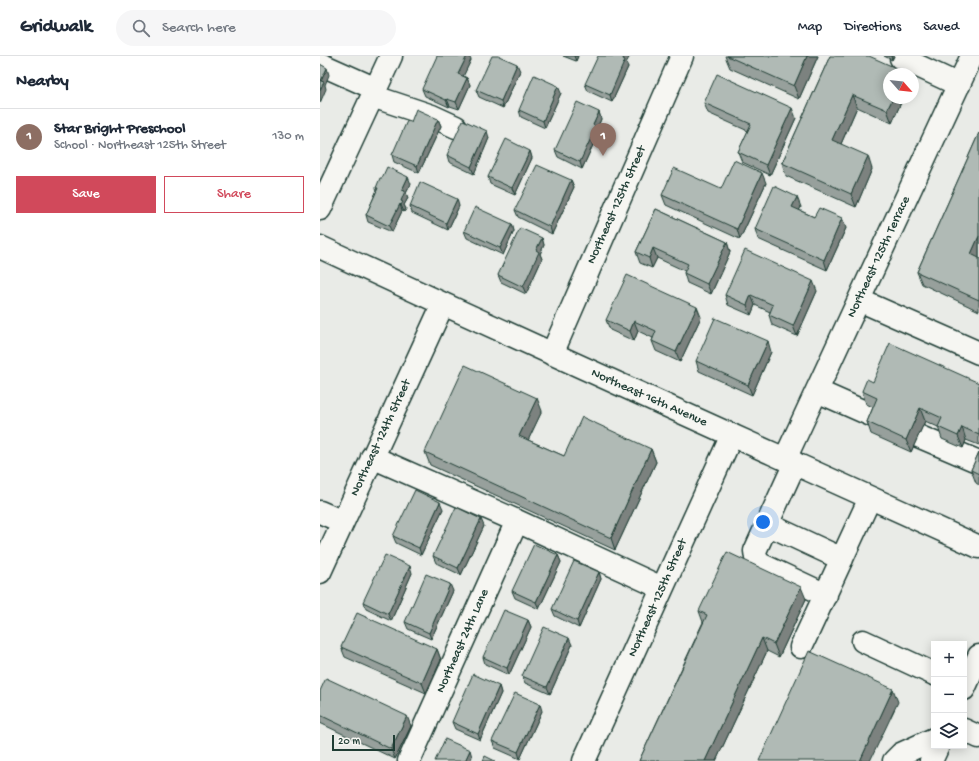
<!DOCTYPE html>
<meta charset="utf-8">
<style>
:root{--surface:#fff;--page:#f6f6f7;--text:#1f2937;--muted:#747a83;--line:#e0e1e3;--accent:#d1495b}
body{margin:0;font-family:"Gochi Hand",sans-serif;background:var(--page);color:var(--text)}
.controls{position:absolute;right:12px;bottom:12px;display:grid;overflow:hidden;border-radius:0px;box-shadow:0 2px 10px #0003}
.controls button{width:36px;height:36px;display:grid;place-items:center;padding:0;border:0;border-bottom:1px solid var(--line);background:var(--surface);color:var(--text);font:20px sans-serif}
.compass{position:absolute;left:563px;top:12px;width:36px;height:36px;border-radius:50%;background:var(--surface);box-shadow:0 2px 10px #0003;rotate:117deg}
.scale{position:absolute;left:12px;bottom:10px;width:63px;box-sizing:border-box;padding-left:4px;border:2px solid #1f3d34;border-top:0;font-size:11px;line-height:14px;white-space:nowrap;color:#1f3d34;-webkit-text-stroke:3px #f6f6f2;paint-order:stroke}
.you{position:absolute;left:443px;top:466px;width:14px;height:14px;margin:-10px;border:3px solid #fff;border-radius:50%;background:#1a73e8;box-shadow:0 0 0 6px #1a73e833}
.badge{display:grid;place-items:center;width:26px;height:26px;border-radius:50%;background:var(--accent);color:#fff;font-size:13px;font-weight:700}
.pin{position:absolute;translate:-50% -33px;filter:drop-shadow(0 1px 2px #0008)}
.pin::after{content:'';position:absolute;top:21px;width:14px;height:12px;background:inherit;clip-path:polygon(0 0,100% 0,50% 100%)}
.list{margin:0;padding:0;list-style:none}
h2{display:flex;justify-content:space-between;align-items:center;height:52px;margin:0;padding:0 16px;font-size:17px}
h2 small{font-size:13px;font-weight:400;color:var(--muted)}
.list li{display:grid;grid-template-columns:26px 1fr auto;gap:12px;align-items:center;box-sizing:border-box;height:56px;padding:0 16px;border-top:1px solid var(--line)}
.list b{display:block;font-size:15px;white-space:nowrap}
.list p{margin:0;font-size:13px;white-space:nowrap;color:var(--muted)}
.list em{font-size:13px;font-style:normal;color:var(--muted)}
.actions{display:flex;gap:8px;padding:12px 16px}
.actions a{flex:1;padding:9px 0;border:1px solid var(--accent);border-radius:0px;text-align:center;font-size:14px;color:var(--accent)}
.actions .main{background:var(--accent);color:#fff}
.icon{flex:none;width:22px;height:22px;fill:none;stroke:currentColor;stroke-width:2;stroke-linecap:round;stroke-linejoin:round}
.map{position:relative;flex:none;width:659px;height:705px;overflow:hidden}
header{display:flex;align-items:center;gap:24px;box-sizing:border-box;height:56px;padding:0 20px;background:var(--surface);border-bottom:1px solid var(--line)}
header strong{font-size:19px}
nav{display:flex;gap:22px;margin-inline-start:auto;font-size:14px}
.search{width:280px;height:36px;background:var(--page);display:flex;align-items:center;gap:10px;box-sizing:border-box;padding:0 14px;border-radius:22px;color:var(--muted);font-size:15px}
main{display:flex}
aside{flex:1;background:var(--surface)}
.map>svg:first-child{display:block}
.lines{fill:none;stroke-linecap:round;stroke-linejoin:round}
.minor-casing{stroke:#1f3d34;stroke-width:25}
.minor{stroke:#f6f6f2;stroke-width:22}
.wall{fill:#97a09c;stroke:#1f3d34}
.shaded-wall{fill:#7b827f;stroke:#1f3d34}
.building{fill:#b0bab5;stroke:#1f3d34}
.labels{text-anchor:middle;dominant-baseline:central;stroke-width:3.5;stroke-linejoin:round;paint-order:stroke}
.street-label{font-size:13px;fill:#1f3d34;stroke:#f6f6f2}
</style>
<header>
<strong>Gridwalk</strong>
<div class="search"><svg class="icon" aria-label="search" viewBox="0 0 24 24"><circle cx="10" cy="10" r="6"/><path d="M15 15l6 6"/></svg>Search here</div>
<nav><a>Map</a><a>Directions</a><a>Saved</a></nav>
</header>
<main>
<aside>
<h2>Nearby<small></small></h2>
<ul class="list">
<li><span class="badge" style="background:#8d6e63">1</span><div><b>Star Bright Preschool</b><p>School · Northeast 125th Street</p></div><em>130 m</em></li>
</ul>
<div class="actions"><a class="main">Save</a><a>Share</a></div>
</aside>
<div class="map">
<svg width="659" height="705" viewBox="0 0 659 705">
<rect width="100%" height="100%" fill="#e9ebe7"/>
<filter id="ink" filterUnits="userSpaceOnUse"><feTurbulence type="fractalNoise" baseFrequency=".025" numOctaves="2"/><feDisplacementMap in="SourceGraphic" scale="8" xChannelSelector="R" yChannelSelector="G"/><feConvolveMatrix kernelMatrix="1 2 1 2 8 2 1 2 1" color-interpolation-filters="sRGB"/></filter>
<g filter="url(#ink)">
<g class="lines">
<defs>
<path id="minor" d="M581,2L639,29
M0,8L56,33
M52,40L112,60L136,71
M0,153L71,0
M0,191C219,293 439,391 659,491
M539,244L659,297
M232,298L362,0
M497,335L558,362
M598,380L659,406
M52,401L197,465L342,532
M465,403L652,0
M475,407L435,495L436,502L440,508L506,539
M0,456L23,466
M447,468L522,503
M0,516L123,248
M543,585L614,618
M481,591L550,442
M644,633L659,600
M644,674L659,681
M89,705L197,465
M264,705L412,379
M574,705L581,698L614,683
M611,705L618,690"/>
</defs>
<use href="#minor" class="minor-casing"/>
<use href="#minor" class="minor"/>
</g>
<path class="wall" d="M243,0H258L256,5Z
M405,0H498L479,43L410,12Z
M510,0L569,42H583L572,67L537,51L521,88L552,113L536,151L466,120L462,107Z
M564,0H574L572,4Z
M151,4L143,20L147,22L150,29L139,53L130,50L129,51L105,40L102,33Z
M306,7L308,11L292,46L268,35L265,28Z
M200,15L183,52L159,41L156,34Z
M241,37L225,72L201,61L199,54Z
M384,47L476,62L450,119L422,106L418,96L428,75L388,57Z
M279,56L281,63L277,73L278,78L262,113L238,101L235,94Z
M118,63L121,70L99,117L74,106L72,99L91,66Z
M659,77V255L602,228L597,216Z
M169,82L154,118L129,106L127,99Z
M210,95L212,102L195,139L170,128L168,121Z
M62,122L91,128L86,137L88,142L84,149L86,153L84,156L82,155L72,176L48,166L46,159L57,134L56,132Z
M251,124L254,131L232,178L198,161L195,154Z
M446,127L420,183L346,149L342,139L401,133Z
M90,150H139L128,174L92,157Z
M481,151L479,154L494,161L526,172L507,214L438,183L435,173Z
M336,153L407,186L410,196L391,238L367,227L364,217L365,215L337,202L332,212L320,207L316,196Z
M192,168L194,175L183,199L147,182L144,175Z
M222,182L224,189L220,198L222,203L206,238L181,226L178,219Z
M497,235L477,280L452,269L449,259L450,256L435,249L431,259L408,249L405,239Z
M381,261L360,306L336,295L332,285L333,282L318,275L314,285L290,274L286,264Z
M451,296L432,339L379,315L376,305Z
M553,326L659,327V389L646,384L643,392L622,383L618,371L605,365L591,396L551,378L547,366L553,351L546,348L542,335Z
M222,355L208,384L244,400L331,393L336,406L295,494L110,409L105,396Z
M659,396V429L656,427L651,414Z
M123,453L101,499L76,487L73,480Z
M164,470L141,519L116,507L113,500Z
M238,499L241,506L219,553L195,542L192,535Z
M279,516L281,523L259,572L235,560L232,553Z
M92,517L71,565L46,553L43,546Z
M133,535L111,583L88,573L85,566Z
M486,543L459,601L447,595L396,705H319L383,566L379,555Z
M208,564L211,571L189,619L165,608L163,601Z
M252,589L230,638L205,627L202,620Z
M21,591L117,593L121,604L106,637L25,601Z
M179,630L181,637L160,684L135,673L132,666Z
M0,635L91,670L75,703L0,667Z
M222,655L200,703L175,692L172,685Z"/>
<path class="shaded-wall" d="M147,0H149L151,4L141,25L138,18Z
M254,0H258L256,5Z
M304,0H310L306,7L308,11L292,46L290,39Z
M487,0H498L479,43L474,30Z
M571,0H574L572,4Z
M197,8L200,15L183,52L181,45Z
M7,12L9,19L5,29L6,33L0,47V34L1,25Z
M147,22L150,29L139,53L136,46Z
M238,30L241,37L225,72L223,65Z
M532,39L537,51L517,97L512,84Z
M573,42H583L572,67L567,54Z
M127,43L130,50L129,51L126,44Z
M472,52L476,62L450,119L446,109Z
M279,56L281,63L277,73L278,78L262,113L260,106L273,69Z
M118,63L121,70L99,117L97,110Z
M167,75L169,82L154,118L151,111Z
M210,95L212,102L195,139L192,132Z
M548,100L552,113L536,151L531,138Z
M442,117L446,127L420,183L417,173Z
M88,121L91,128L86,137L88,142L84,149L86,153L84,156L81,149V145L82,134Z
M251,124L254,131L232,178L230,171Z
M477,141L481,151L476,161L472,151Z
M137,143L139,150L128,174L126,167Z
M80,148L82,155L72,176L69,170Z
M522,162L526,172L507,214L504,204Z
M192,168L194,175L183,199L180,192Z
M659,180V203L651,198Z
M222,182L224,189L220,198L222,203L206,238L203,231L216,194Z
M407,186L410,196L391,238L387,228Z
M333,192L337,202L332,212L329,202Z
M493,225L497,235L477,280L473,270Z
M431,239L435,249L431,259L427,249Z
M377,251L381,261L360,306L356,296Z
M314,265L318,275L314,285L310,275Z
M448,285L451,296L432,339L428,329Z
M217,342L222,355L204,393L199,380Z
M600,352L605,365L591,396L586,384Z
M642,371L646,384L643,392L638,380Z
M331,393L336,406L295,494L291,482Z
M120,446L123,453L101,499L99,492Z
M161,463L164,470L141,519L138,512Z
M238,499L241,506L219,553L216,546Z
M90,510L92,517L71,565L68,558Z
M279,516L281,523L259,572L257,565Z
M130,528L133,535L111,583L109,577Z
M481,531L486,543L459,601L454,588Z
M208,564L211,571L189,619L187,612Z
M249,582L252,589L230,638L227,631Z
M442,582L447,595L396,705H385Z
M117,593L121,604L106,637L102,627Z
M179,630L181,637L160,684L158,678Z
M573,633L578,646L550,705H540Z
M220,648L222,655L200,703L198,696Z
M87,660L91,670L75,703L71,693Z
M150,694L152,701L150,705H145Z"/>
<path class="building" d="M117,0H147L138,18L147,22L136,46L127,43L126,44L102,33Z
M172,0H179L197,8L181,45L156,34Z
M278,0H304L303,3L305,4L290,39L265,28Z
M407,0H487L474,30Z
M510,0H549L585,16L584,18H569V42H573L567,54L532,39L512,84L548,100L531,138L462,107Z
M0,8L7,12L1,25L4,26L0,34Z
M397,18L472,52L446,109L418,96L431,68L384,47Z
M214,19L238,30L223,65L199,54Z
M257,46L279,56L273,69L276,71L260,106L235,94Z
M96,53L118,63L97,110L72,99L87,65L91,66Z
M143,64L167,75L151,111L127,99Z
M659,77V180L651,198L659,202V244L597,216Z
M186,83L210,95L192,132L168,121Z
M414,104L442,117L417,173L342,139L354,112L401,133Z
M217,109L251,124L230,171L195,154Z
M67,111L88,121L82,134L85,135L81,145L83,146L81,149L80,148L69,170L46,159L58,132H56L60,122H62Z
M100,126L137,143L126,167L90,150Z
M454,130L477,141L472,151L494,161L499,152L522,162L504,204L435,173Z
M155,151L192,168L180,192L144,175Z
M336,153L407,186L387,228L364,217L368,208L333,192L329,202L316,196Z
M200,172L222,182L216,194L219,196L203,231L178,219Z
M425,194L493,225L473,270L449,259L453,249L431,239L427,249L405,239Z
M307,219L377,251L356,296L332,285L336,275L314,265L310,275L286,264Z
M395,262L448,285L428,329L376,305Z
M570,287L659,327V379L642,371L638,380L618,371L622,362L600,352L586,384L547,366L557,342L542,335L547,323L553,326Z
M145,309L217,342L199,380L244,400L262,361L331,393L291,482L105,396Z
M659,396V418L651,414Z
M95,434L120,446L99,492L73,480Z
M136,451L161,463L138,512L113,500Z
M214,488L238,499L216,546L192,535Z
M407,496L481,531L454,588L442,582L385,705H319L387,559L379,555Z
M65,499L90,510L68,558L43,546Z
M254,505L279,516L257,565L232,553Z
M106,518L130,528L109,577L85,566Z
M184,554L208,564L187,612L163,601Z
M37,557L117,593L102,627L21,591Z
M224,571L249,582L227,631L202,620Z
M489,595L573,633L540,705H439Z
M153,618L179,630L158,678L132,666Z
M6,622L87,660L71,693L0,659V635Z
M195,637L220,648L198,696L172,685Z
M125,683L150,694L145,705H115Z
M165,700L175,705H163Z"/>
</g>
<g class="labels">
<g class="street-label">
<text transform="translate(297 149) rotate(-66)">Northeast 125th Street</text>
<text transform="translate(559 201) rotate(-65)">Northeast 125th Terrace</text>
<text transform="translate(329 342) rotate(24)">Northeast 16th Avenue</text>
<text transform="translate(61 382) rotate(-65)">Northeast 124th Street</text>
<text transform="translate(338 542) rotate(-66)">Northeast 125th Street</text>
<text transform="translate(143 585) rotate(-66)">Northeast 24th Lane</text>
</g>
</g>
</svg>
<div class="controls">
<button>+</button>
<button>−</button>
<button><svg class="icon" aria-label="layers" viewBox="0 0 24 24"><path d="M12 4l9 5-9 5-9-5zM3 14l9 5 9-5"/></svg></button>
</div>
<svg class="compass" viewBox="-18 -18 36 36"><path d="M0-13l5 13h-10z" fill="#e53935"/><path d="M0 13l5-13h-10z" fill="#747a83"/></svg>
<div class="scale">20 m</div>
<div class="you"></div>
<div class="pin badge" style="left:283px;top:100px;background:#8d6e63">1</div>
</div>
</main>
